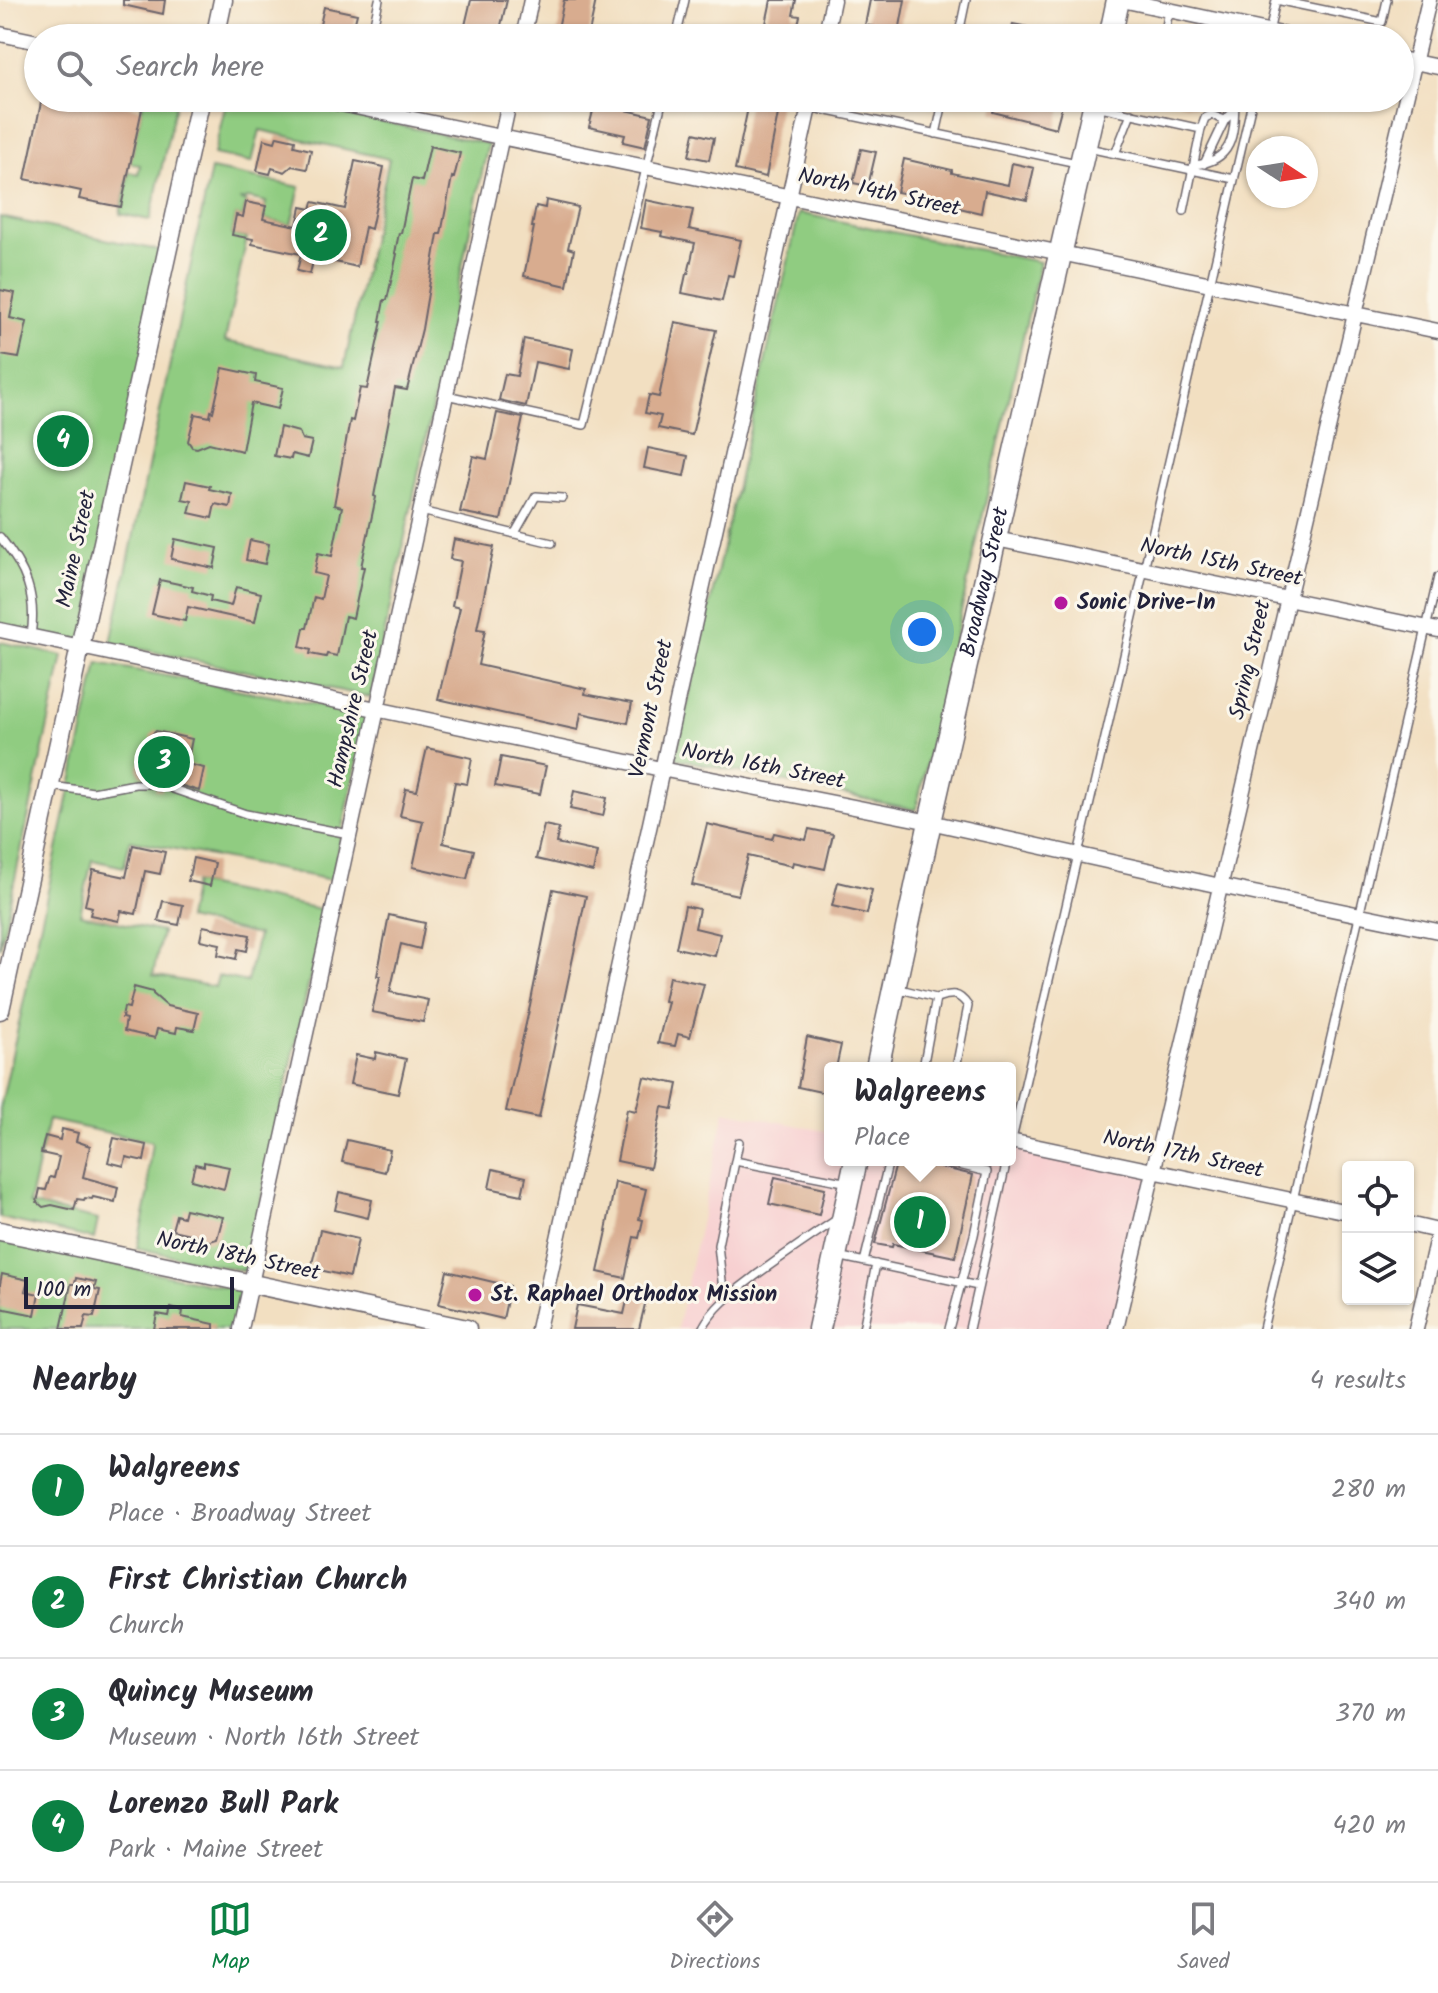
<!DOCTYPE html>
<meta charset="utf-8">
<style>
:root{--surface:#fff;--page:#f2f2f3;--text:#2b2b33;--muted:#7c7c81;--line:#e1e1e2;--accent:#0b8043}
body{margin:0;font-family:Kalam,sans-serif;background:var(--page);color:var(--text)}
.controls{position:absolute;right:24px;bottom:24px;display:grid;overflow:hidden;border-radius:8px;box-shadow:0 2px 6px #0004}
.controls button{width:72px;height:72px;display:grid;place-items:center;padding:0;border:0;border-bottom:2px solid var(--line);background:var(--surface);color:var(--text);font:40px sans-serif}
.compass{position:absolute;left:1246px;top:136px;width:72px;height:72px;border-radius:50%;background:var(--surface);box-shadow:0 2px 6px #0004;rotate:102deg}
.scale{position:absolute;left:24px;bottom:20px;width:210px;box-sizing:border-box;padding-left:8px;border:4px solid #22223b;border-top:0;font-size:22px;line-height:28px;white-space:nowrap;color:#22223b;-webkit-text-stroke:6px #fbf7ec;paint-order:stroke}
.you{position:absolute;left:922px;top:632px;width:28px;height:28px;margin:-20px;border:6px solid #fff;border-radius:50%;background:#1a73e8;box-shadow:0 0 0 12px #1a73e833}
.badge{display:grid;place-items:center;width:52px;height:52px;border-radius:50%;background:var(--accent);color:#fff;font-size:26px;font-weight:700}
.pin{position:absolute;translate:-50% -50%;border:4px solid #fff;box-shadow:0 2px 8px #0006}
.popup{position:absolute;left:824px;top:1062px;width:192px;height:104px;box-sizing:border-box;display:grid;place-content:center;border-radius:8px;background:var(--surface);filter:drop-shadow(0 2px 6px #0005);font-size:26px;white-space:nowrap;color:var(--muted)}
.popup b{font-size:30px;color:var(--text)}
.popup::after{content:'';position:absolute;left:50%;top:100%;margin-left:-16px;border:16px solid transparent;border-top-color:var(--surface)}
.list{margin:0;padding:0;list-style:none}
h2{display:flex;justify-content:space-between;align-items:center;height:104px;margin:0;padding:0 32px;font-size:34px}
h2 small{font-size:26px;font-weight:400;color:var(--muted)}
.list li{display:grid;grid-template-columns:52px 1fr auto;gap:24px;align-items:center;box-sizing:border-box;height:112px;padding:0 32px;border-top:2px solid var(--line)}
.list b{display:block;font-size:30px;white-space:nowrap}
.list p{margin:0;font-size:26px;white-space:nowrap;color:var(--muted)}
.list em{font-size:26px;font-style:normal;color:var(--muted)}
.icon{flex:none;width:44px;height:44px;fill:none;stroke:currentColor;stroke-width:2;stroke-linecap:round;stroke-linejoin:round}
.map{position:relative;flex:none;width:1438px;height:1329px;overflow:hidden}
.search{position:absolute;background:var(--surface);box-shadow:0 2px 6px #0004;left:24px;right:24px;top:24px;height:88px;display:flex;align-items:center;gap:20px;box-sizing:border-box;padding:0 28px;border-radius:44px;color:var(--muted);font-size:30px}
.sheet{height:552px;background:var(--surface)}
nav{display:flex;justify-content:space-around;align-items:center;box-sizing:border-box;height:112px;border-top:2px solid var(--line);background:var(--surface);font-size:22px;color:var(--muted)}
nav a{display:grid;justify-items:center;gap:4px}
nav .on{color:var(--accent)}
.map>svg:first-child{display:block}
.built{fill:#f7cfd0}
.green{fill:#90cc81;stroke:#59775e;stroke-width:2}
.building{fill:#d8ac8f}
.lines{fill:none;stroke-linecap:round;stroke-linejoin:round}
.service-casing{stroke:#6b646a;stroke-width:10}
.minor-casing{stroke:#6b646a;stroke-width:17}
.tertiary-casing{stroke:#6b646a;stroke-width:21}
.primary-casing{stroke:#6b646a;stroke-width:25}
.service{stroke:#fff;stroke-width:7}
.minor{stroke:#fff;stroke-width:14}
.tertiary{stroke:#fff;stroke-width:18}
.primary{stroke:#fff;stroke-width:22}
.poi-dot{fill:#b5179e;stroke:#fbf7ec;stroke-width:3}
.labels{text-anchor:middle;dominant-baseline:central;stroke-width:6;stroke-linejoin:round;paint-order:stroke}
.street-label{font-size:22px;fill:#22223b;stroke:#fbf7ec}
.poi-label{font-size:22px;font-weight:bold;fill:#22223b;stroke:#fbf7ec;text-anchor:start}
</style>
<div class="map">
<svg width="1438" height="1329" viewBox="0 0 1438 1329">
<rect width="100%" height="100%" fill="#fbf7ec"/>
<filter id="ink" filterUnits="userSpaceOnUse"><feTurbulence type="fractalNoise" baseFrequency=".0125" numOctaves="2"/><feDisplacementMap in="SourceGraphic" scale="16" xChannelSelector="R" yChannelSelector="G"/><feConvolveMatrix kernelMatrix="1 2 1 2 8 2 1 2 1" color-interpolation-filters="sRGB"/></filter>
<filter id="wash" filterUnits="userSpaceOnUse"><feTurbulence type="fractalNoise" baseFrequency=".006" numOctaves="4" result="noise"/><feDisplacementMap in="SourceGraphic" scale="32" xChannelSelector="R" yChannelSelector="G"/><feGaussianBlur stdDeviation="1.8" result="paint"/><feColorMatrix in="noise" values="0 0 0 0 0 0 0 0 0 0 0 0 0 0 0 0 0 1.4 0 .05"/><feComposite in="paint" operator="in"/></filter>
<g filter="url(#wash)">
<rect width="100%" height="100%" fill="#f2dfc1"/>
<path class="built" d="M725,1111L830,1132V1160H1010V1141L1152,1171L1116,1329H677Z"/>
<path class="green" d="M144,98H177L150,220L120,214L129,172L138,174L140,165L130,163Z
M227,98H269L488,144L371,697L111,643L211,169L300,187L291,225L263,219L266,202L248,198L241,200L246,202L243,217L236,216L232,235L247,238L225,341L344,367L389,159L260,130L252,162L214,154Z
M799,213L1040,262L916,810L675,758Z
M0,217L167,252L82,647L0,630Z
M0,642L63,656L0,948Z
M98,663L367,714L332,880L130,840L124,867L92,860L80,914L162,932L153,975L215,987L218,976L247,982L258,935L187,919L194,883L325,910L245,1271L137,1248L149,1192L148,1170L152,1142L48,1120L29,1204L98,1220L94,1239L0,1218V1109Z
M0,1241L240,1290L232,1329H0Z"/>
<g id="blocks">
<path class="building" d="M123,0H165L163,14L123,5Z
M471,0H507L498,38H480L463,34Z
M564,0H596L588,38H556Z
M771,0H796L793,15L800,16L795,38H763Z
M870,0H905L899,32L865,25Z
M324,7L357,14L351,38H317Z
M1013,24L1058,33L1057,38H1010Z
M42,98H92L142,109L121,207L79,199L81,191L25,179Z
M557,98H629L626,110L652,116L645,147L623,142L625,135L589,127L593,111L557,103Z
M750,98H781L766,177L735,170Z
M996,98H1064L1056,128L993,112Z
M1180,98H1228L1224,112L1179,103Z
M694,133L714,138L709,160L689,156Z
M277,136L295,140L294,146L311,150L307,169L292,166L285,172L272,168L270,174L257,171L264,139L275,142Z
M430,146L460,153L454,178L452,177L441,234H438L422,329L407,390L395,388L374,496L376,497L361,567H364L353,618L345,616L337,656L327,654L326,657L310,654L311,650L300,647L304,628H307L314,597L321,599L326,576L314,573L318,553L332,556L342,507L334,505L350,420L353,421L360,388L367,389L382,321H380L384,300H387L397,254L395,253L399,233H401L412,179L422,181Z
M861,149L876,152L868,186L853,183Z
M904,159L952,170V173L1008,185L1012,163L1034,168L1027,200L985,191L981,213L929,201L930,198L897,192Z
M355,161L384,167L371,229L365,227L357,267L314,257L310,274L297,271L301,254L252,244L253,239L232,235L236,215L243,217L246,202L266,206L263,219L297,226L301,207L311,209L313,202L345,209Z
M546,200L578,207L568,248L574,250L567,286L524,276L534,227H532L536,206L545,208Z
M646,200L693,210L689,229L741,240L733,276L728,275L722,301L682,293L686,274H688L695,243L661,236L662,232L641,228Z
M0,290L15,293L10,318L27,322L19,358L0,355Z
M675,322L716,330L692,435L658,428L661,416L645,413L649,395L659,397Z
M524,339L573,349L569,369L535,362L526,406L499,400L505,374L517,376Z
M223,368L256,375L255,382L283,388L278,409L251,403L242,451L209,443L197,448L192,447L188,441L195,414L210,417L211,411L213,412Z
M497,413L523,418L501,520L460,512L473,456L487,459Z
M280,427L299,432L302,439L312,441L308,458L292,454L291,459L274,456Z
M648,448L688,456L684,476L644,468Z
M186,481L210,486L209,489L232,494L230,507L215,504L212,518L189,513L192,501L182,499Z
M175,539L218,548L214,568L171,559Z
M454,539L494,547L477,629L485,630L478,665L586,689L585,694L632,703L628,723L581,713L578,730L438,699L460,608L452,606L461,561L450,559Z
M250,540L269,544L265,564L246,560Z
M160,580L193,587L192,591L211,596L210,601L231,606L236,587L261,593L255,622L188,607L185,621L152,614Z
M156,731L192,739L187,764L204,768L199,791L167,781L161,784L162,791L155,790L158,785L157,780L141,775L138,770L139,764L144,759L150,758L153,744L150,736Z
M427,748L472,758L467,784L455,782L443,843L474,850L467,879L413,867L423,821L400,816L406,789L417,791Z
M501,757L546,766L540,794L495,786Z
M574,791L607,798L603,816L570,809Z
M707,824L772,839L774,833L806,840L809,829L833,834L825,869L793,862L792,866L748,856L738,895L692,885Z
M544,825L559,828L556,843L597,852L593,872L536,859Z
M133,845L165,852L160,874L145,871L136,914L121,911L119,921L90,915L92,907L85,905L93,870L126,877Z
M193,858L215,863L210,886L188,881Z
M838,882L872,890L867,914L832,906Z
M553,889L586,896L539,1118L506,1111L530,1006Z
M163,901L183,905L179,925L158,921Z
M685,906L699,909L695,928L720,934L715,956L676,948Z
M389,915L425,923L420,949L401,944L390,992L428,1000L423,1022L372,1012L380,976H377Z
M203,926L250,935L247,951L238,949L236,959L218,955L220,944L200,940Z
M669,977L704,984L690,1037L678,1034L675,1046L658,1043L668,1002L664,1001Z
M134,987L153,992V994L167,1006L198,1013L194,1030L177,1027L176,1033L157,1029L155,1038L124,1031L126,1019L122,1018L124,1007L129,1008Z
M807,1037L841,1045L836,1068H830V1094L798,1087Z
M376,1052L406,1059L398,1094L350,1084L356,1055L375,1059Z
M644,1077L678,1084L673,1109L662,1107L650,1168L617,1161L627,1109L636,1111Z
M62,1129L78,1133L76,1141L90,1146L83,1177L118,1187L115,1202L93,1197L92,1199L85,1198L84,1200L77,1199L74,1210L52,1205L43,1207L37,1202L40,1189L46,1190L50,1177L54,1178L59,1157L41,1153L45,1136L60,1140Z
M114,1138L147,1145L144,1161L126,1157L124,1166L108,1162Z
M347,1140L390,1150L385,1172L342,1162Z
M897,1160H911L973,1175L955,1257L893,1244L892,1247L875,1244Z
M204,1162L229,1167L224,1189L191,1180L195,1164L204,1166Z
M493,1169L526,1177L522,1195L489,1188Z
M775,1177L825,1188L819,1215L769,1204Z
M615,1182L646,1189L639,1219L643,1220L639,1238L634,1237L625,1278L598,1272L607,1231H606Z
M339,1192L372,1200L368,1218L335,1210Z
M185,1209L223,1217L217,1239L207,1242L199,1236L172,1230L176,1215L183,1217Z
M320,1230L358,1239L350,1277L311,1268Z
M447,1271L510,1286L503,1319L439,1304Z
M2,1274L28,1280L25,1291L39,1294L35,1315L0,1308V1284Z
M76,1278L96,1282L94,1289L100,1290L94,1317L86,1316L83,1329H61L71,1284H75Z
M630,1288L648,1292L639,1329H572L577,1305L624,1314Z
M171,1308L183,1311L182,1317L214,1324V1329H154L157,1314L169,1316Z"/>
</g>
</g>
<g filter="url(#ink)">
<use href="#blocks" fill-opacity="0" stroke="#6b646a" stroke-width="2"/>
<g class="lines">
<defs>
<path id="service" d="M1276,0L1382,22L1387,0
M1269,33L1276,0
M371,38L379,0
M676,38L685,0
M958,38L966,0
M1164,38L1169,10
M1238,38L1241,25
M1096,106L1201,129L1184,211
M809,107L1077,163
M1201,129L1205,118L1211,115L1225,120
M936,134L944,98
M1088,148L1234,179
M1115,154L1131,113
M1204,164L1225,120L1234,111
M1194,165C1236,161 1234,131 1235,98
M446,395L584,425L663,98
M421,511L552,543
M515,533L536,496L562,498
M0,537C26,569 37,595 31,636
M52,786L93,792L135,784H152
M167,787L246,814L349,834
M896,988L936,998L923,1068
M936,998C951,994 958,991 968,1006L956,1068
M1011,1144L1253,98
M939,1160L987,1172L974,1235L949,1329
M735,1161L849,1183
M837,1256L978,1286
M864,1262L889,1160
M724,1299L718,1245L739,1142
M702,1329C715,1304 737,1290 759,1273C784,1255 810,1237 836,1220
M863,1329L876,1264
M969,1329L1007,1160
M1263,1329L1438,577"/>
<path id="minor" d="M1122,0L1300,38
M0,34L38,42
M523,38L531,0
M825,38L833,0
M1400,59L1438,67
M312,98L1438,331
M996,539L1438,630
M0,630L661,769L930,822L1220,886L1438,931
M1010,1141L1348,1212
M1408,1224L1438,1231
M241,1329L446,395L510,98
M538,1329L811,98
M1116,1329L1429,0
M1416,1329L1438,1233"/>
<path id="tertiary" d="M215,38L223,0
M0,1010L201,98
M0,1231L467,1329"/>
<g id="primary">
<path d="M1110,38L1118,0"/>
<path id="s1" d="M877,1068L930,822L1096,98"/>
<path d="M819,1329L856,1160"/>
</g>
</defs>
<use href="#service" class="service-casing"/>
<use href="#minor" class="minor-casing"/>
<use href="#tertiary" class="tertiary-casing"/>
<use href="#primary" class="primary-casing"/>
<use href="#service" class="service"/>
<use href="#minor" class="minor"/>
<use href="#tertiary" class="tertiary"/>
<use href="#primary" class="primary"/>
</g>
</g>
<g class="poi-dot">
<circle cx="1061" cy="603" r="8"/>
<circle cx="475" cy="1295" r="8"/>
</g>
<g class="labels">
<g class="street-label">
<text transform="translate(879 193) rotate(12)">North 14th Street</text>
<text transform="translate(77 549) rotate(-78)">Maine Street</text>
<text transform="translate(1221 563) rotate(12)">North 15th Street</text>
<text stroke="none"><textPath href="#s1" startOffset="498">Broadway Street</textPath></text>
<text transform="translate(1251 660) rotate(-77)">Spring Street</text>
<text transform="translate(354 709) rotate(-77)">Hampshire Street</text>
<text transform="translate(652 709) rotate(-78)">Vermont Street</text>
<text transform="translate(763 767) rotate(11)">North 16th Street</text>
<text transform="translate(1183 1155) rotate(12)">North 17th Street</text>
<text transform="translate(238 1257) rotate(12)">North 18th Street</text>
</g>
<g class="poi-label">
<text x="1077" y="603">Sonic Drive-In</text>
<text x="491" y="1295">St. Raphael Orthodox Mission</text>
</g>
</g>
</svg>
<div class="controls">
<button><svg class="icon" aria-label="locate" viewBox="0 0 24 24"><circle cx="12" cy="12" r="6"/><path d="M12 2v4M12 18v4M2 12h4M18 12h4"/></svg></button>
<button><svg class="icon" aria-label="layers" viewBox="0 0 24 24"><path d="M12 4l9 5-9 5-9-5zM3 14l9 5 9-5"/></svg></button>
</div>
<svg class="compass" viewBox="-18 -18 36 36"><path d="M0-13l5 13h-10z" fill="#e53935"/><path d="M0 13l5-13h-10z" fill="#7c7c81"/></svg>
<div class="scale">100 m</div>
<div class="you"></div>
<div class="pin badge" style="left:920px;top:1222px">1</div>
<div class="popup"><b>Walgreens</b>Place</div>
<div class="pin badge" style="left:321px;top:235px">2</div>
<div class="pin badge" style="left:164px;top:762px">3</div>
<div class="pin badge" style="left:63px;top:441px">4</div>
<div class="search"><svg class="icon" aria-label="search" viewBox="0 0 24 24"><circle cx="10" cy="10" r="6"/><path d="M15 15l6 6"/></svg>Search here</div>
</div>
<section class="sheet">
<h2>Nearby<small>4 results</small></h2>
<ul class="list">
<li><span class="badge">1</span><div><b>Walgreens</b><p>Place · Broadway Street</p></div><em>280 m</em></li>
<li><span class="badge">2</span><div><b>First Christian Church</b><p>Church</p></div><em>340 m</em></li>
<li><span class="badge">3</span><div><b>Quincy Museum</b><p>Museum · North 16th Street</p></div><em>370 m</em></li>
<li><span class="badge">4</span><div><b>Lorenzo Bull Park</b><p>Park · Maine Street</p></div><em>420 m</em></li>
</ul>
</section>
<nav>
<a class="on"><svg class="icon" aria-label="map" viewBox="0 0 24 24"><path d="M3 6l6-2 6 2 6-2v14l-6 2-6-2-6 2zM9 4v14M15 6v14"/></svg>Map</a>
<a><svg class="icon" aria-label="directions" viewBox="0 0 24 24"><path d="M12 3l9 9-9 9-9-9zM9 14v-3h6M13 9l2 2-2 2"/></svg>Directions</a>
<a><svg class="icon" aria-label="saved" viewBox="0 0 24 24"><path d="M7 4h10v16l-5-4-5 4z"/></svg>Saved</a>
</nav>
